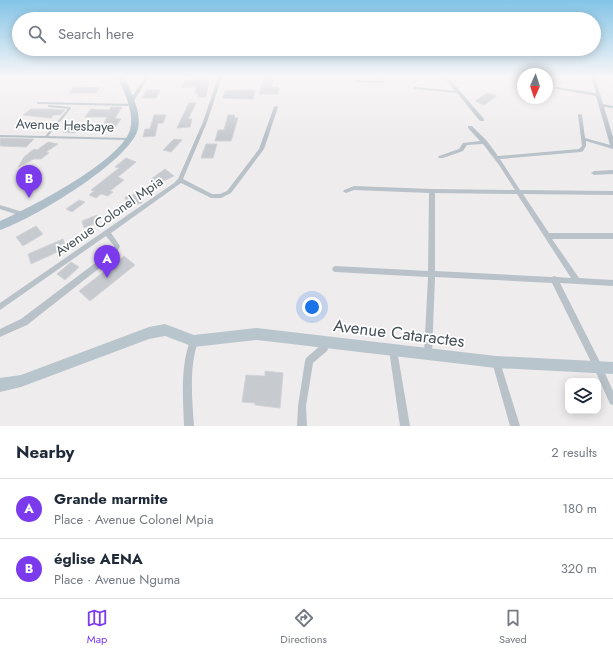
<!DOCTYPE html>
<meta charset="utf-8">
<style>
:root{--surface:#fff;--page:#f2f2f3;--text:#1f2937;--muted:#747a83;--line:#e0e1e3;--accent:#7c3aed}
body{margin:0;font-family:Jost,sans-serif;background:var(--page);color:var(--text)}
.controls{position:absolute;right:12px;bottom:12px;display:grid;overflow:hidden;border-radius:8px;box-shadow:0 2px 10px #0003}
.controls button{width:36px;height:36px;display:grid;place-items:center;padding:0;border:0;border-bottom:1px solid var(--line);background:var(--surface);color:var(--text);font:20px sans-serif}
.compass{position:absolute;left:517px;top:68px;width:36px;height:36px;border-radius:50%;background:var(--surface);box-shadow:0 2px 10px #0003;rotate:183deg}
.you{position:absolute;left:312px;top:307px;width:14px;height:14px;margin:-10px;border:3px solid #fff;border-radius:50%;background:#1a73e8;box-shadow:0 0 0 6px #1a73e833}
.badge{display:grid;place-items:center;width:26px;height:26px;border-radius:50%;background:var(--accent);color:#fff;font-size:13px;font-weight:700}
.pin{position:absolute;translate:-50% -33px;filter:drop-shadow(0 1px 2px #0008)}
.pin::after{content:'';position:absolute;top:21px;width:14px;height:12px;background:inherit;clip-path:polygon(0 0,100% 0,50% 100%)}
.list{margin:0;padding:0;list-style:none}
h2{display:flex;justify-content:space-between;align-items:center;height:52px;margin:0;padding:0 16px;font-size:17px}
h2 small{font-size:13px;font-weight:400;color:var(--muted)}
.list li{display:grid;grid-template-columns:26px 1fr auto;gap:12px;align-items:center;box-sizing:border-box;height:60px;padding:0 16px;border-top:1px solid var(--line)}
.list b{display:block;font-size:15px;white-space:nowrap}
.list p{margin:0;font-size:13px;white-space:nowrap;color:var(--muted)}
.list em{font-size:13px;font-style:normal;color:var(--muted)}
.icon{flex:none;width:22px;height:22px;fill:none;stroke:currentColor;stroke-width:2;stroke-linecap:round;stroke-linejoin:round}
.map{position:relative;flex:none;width:613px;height:426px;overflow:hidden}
.search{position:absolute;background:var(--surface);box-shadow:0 2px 10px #0003;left:12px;right:12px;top:12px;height:44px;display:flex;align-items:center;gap:10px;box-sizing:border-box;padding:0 14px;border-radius:22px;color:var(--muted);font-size:15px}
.sheet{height:172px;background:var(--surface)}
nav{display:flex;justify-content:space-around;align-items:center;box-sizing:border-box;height:56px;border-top:1px solid var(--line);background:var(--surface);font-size:11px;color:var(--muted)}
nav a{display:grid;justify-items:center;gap:2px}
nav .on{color:var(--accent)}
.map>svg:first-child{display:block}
.building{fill:#c7cacf;stroke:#d1d3d8}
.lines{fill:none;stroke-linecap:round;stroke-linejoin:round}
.lane{stroke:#b9c2c8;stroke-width:2}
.street{fill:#b9c2c8;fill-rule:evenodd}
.secondary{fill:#b9c5cd;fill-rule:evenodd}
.primary{fill:#aebfca;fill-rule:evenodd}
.labels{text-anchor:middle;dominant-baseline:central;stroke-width:3.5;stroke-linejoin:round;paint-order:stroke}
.street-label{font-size:14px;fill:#465158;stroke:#fff}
.near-street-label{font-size:17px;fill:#465158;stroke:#fff}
</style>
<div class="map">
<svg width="613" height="426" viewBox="0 0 613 426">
<rect width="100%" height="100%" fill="#efeced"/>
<path class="building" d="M264,77H274L271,87L279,88L278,94H259Z
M186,79H209L206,97H197L198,94L195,93L197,87H181Z
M74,87L100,88L96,93H69Z
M147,90H160L156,98H142Z
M240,90H255L253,99L223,98L225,91Z
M487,93L497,96L484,105L475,101Z
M189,103H196L188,119H192L190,127L177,128Z
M111,107H122L115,118L121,119L115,127L107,130L102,128L107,117H85L91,109L109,110Z
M31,109H50L65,110L60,115H53L51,118L23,115Z
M154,115H166L163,123H158L155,136L143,137L145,129H150Z
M228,115H234L235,118H238L231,141H215L218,130H224Z
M70,125L81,126L75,133L63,132Z
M0,138L30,139H34L26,147L0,146Z
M174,139L182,140L171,152L163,150Z
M48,142L58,144L46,152L49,153L41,159H34L18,167L24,157L34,149L37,150Z
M206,144H217L213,158H201Z
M126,158L136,162L118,177L124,180L110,191L113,192L108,196L101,194L96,198L89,195L94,191L91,190L119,168L115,167Z
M165,169L174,176L157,184L151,179Z
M139,193L142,203L127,207L125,197Z
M79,200L85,202L72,212L66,209Z
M97,215L99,222L84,228L82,221Z
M36,226L43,234L23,246L16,237Z
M63,239L66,248L31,264L28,254Z
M124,256L135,265L90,301L79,291Z
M71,262L79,267L65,280L57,274Z
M265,371L283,373L280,408L255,405V403L242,402L246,375L265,376Z"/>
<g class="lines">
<path class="lane" d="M38,103L132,105
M46,137L70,108L49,106"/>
<path class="street" d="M145,77H149L133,102H129V101Z
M218,77H222L207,122L183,179L212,194H220L227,191L259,149L274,107L276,106L278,107L264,149L231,193L221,198H211L181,183L111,233L120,246L116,255L27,325L0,337V329L21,319L111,251L114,246L106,236L0,310V303L174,183L178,179L203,122Z
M382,77H386L384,82L382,83L357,82L355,81L357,80L381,81Z
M444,77H448L484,119V121H480L457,93L415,89L413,88L415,87L455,91Z
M591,77H595L603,104L613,106V108L604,107L613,137V149L586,141V146L583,151L581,152L500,159L520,190L613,191V195L523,194L549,233H613V239H552L579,278L613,280V286L560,283L601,364L613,391V405L610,404L595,370L552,283L435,277L432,354L431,357L428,358L425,357L424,354L428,277L335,272L333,271L332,269L333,267L335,266L428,271L429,193L354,190L346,193L344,192L343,191L344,190L354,186L432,189L515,190L499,165L483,144L467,145L463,151L443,158H439L438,157L439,156L459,149L463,143L480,141L468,128V126H472L487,141L498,156L579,149L582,146L578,115L580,114L582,115L585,138L610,145L596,96L557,89L555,88L557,87L596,93ZM435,193L517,194L571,278L557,277L554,276L552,277L435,271Z
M0,135L129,138L131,139L129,140L0,137Z
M613,170V174L594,175L591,173L594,171Z
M0,205L26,213L27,215L26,217H24L0,209Z
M194,337L197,338L198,341C189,369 192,397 194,426H184C183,396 180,366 191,338Z
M327,338L330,339L331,342L327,351L313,363L306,406L307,426H297L298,406L305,361L306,358L321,345L324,339Z
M393,346L396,347L397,350L410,426H400L389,350L390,347Z
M496,358L499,359L500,362L520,426H510L492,362L493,359Z"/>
<path class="secondary" d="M165,324L194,335L257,328L496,356L613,362V374L496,368L257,340L194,347L165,336L149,339L21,387L0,392V378L21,375L149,327Z"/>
<path class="primary" d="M118,77H124C131,92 142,112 138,129C130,161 31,220 0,230V221C30,208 121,161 130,130C135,113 124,92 118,77Z"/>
</g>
<linearGradient id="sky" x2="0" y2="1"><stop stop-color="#83c4e7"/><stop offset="0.56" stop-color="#f8f6f7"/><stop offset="1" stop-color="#f8f6f7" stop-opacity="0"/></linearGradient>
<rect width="613" height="137" fill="url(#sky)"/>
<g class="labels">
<g class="street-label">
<text transform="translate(65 125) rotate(2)">Avenue Hesbaye</text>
<text transform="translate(109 216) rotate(-35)">Avenue Colonel Mpia</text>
</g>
<g class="near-street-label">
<text transform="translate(399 333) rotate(7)">Avenue Cataractes</text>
</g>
</g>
</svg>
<div class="controls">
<button><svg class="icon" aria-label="layers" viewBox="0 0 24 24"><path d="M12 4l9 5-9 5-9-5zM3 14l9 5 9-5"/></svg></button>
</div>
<svg class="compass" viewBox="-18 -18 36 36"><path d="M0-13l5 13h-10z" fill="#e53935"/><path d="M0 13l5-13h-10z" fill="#747a83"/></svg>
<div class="you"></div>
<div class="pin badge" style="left:107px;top:278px">A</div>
<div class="pin badge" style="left:29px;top:198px">B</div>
<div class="search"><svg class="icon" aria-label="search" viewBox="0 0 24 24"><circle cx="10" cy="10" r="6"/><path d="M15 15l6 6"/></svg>Search here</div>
</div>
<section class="sheet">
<h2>Nearby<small>2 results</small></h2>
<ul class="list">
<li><span class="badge">A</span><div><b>Grande marmite</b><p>Place · Avenue Colonel Mpia</p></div><em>180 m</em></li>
<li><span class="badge">B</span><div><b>église AENA</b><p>Place · Avenue Nguma</p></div><em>320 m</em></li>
</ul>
</section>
<nav>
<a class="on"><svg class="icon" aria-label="map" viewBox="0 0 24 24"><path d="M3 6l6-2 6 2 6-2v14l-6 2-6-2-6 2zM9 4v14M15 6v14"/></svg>Map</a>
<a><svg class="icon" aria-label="directions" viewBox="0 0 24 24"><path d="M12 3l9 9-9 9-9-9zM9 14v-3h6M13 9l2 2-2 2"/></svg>Directions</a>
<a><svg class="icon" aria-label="saved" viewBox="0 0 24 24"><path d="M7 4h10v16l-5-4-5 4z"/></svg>Saved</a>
</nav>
